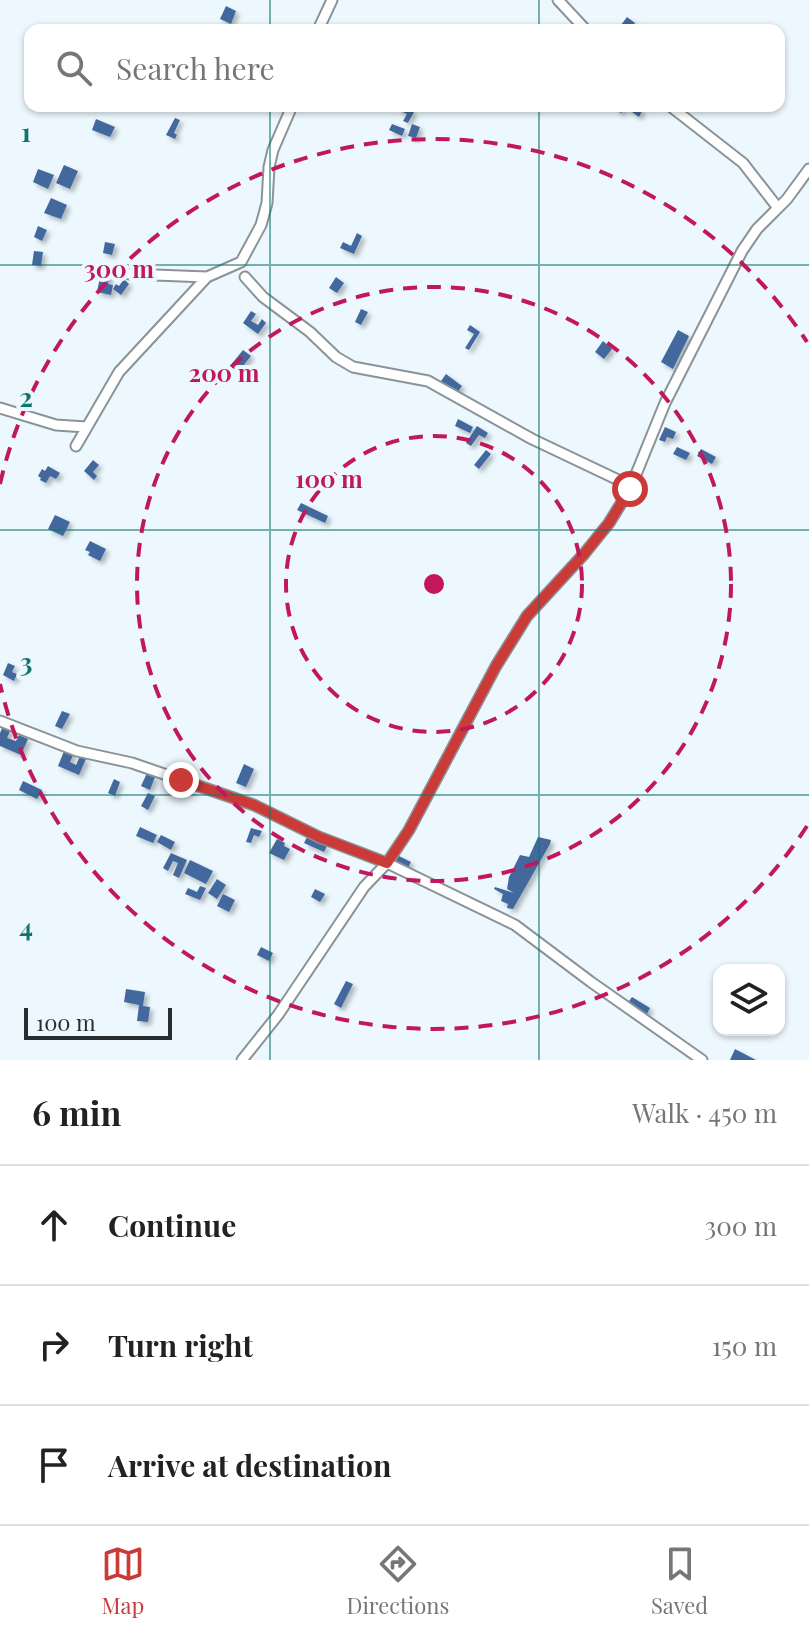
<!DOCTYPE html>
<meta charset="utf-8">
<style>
:root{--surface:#fff;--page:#f2f2f2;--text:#222;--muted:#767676;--line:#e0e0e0;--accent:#ca3b38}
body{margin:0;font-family:"Playfair Display",serif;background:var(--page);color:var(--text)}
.controls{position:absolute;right:24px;bottom:24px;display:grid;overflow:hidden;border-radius:16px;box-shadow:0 2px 6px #0004}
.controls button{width:72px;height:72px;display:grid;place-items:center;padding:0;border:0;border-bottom:2px solid var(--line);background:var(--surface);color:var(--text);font:40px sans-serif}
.scale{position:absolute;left:24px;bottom:20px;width:148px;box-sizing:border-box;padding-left:8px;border:4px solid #282d2f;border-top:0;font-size:22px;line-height:28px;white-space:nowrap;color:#282d2f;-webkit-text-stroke:6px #ecf8fe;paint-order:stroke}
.stop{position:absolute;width:24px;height:24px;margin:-18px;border:6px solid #ca3b38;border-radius:50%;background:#fff}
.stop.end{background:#ca3b38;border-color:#fff;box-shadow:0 2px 8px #0008}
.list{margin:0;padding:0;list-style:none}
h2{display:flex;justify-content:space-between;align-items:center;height:104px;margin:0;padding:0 32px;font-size:34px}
h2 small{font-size:26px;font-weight:400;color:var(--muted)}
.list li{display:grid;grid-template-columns:52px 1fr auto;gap:24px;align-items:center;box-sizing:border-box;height:120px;padding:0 32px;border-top:2px solid var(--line)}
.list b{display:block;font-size:30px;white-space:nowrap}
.list em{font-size:26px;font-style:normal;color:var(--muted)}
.icon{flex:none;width:44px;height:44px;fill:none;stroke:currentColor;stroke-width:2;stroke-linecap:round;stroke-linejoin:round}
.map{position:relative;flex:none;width:809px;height:1060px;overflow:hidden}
.search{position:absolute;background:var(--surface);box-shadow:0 2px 6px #0004;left:24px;right:24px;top:24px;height:88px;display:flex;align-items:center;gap:20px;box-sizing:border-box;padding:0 28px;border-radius:16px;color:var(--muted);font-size:30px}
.sheet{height:464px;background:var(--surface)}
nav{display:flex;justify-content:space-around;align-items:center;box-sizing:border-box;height:112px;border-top:2px solid var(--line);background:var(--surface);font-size:22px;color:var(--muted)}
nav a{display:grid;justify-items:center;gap:4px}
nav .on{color:var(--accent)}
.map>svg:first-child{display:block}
.building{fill:#43689d;filter:url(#shadow)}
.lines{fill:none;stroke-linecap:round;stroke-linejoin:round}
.minor-casing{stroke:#899499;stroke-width:13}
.minor{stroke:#fff;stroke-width:9}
.route{stroke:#ca3b38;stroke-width:10}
.grid{fill:none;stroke:#0f766e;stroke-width:2;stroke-opacity:0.55}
.ring{fill:none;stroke:#c2185b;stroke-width:4;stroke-dasharray:14 10}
.grid-label{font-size:26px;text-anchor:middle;font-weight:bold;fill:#0f766e;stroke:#ecf8fe;stroke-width:8;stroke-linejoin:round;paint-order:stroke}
.centre{fill:#c2185b;stroke:#ecf8fe;stroke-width:4}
.ring-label{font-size:24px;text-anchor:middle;font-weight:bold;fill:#c2185b;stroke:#ecf8fe;stroke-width:8;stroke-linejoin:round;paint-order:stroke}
</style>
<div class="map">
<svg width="809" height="1060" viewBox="0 0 809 1060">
<defs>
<filter id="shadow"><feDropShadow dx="3.5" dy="3.5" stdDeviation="2" flood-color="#0004"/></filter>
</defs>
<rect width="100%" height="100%" fill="#ecf8fe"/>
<path class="building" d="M226,6L236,11L231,24L220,19Z
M627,17L635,23L629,30H619L618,29Z
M400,106H404L414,112L408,123L403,121L407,114L398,110Z
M618,106H635L642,111L639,117L625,107L621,113L616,110Z
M175,118L180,120L174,133L177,135L175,139L166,135Z
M96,119L115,127L110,137L92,130Z
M392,124L405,129L402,136L389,130Z
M412,124L420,127L416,138L408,136Z
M64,165L78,171L70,189L56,183Z
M38,169L54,175L48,189L33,182Z
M51,198L67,205L61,219L44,213Z
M38,226L47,230L42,241L34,237Z
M357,233L362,236L354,254L340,248L343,242L351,246Z
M105,242L115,244L112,255L103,253Z
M34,251L43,252L41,266L32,265Z
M101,272L110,274L108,284L113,285L111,295L97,292Z
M336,277L344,283L337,293L329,288Z
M124,279L129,284L121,295L113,289L116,284L119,286Z
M361,309L368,312L361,325L355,322Z
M251,311L256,314L251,321L258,325L262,319L266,323L258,334L243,323Z
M470,325L480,332L469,350L465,348L474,334L467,330Z
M678,330L689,336L673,369L661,362Z
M603,341L612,349L604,359L595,352Z
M243,350L251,356L238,372L230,366Z
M446,374L462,386L457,393L441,381Z
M458,419L473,427L470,433L455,426Z
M477,426L488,433L485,438L479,435L471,446L466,443Z
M665,427L676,432L673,439L667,437L665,442L659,440Z
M677,447L690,453L686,460L673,454Z
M701,449L716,457L712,464L697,456Z
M486,450L491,454L479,469L474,465Z
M93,460L99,465L93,472L97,476L94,480L84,471Z
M48,466L60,473L56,479L50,476L46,483L40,480L41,478L38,476L42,469L45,471Z
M301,503L328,516L325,523L297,510Z
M55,515L70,522L63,536L48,529Z
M90,541L106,549L100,561L88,555L90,552L85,550Z
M8,663L15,666L12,672L17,674L14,681L3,675Z
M62,711L70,714L62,729L55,726Z
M3,726L11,729L7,738L16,741L19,735L28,739L21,755L0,746V733Z
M65,749L74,753L70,762L76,765L80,756L86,759L79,775L58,766Z
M244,764L254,769L246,787L236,783Z
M147,773L155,777L150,790L141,786Z
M114,779L120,782L115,796L108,793Z
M23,781L42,790L37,799L19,790Z
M148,793L155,796L148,810L141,806Z
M140,827L157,835L153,843L136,836Z
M251,828L262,831L259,837L254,835L251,843L246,842Z
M161,835L175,842L171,850L157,842Z
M307,837L327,846L324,852L304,843Z
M538,837L551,840L550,844L513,909L507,908L508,904L501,901L503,894L494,889L495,887L514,893L507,889L509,877L520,855L529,857Z
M277,839L285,843L284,846L290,849L284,860L269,853Z
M171,853L187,860L179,878L173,875L178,863L173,861L168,871L163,868Z
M397,855L411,862L407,870L393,863Z
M190,860L213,871L206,884L184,873Z
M217,879L226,885L217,899L208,893Z
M200,886L206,888L200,900L185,894L188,888L197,892Z
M315,889L325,894L320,902L311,897Z
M223,894L235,900L229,912L217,906Z
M261,947L273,953L269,961L257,955Z
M346,981L353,984L341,1008L334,1004Z
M126,989L145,992L143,1006L150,1007L148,1022L137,1021L139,1005L124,1002Z
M632,997L650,1008L646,1016L627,1004Z
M735,1049L756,1060H730Z"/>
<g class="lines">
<defs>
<path id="minor" d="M558,0L586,30
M318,30L332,0
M670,106L743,163L778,208
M129,274L207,277L241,262L261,225L267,203L269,167L273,150L292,106
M245,277L263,297L310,332L336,357L353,367L428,381L532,439L631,486
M0,408L56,425L86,427
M76,446L119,372L207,277
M0,721L77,751L132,763L254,805L319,837L387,863L515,925L591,982L702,1060
M242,1060L278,1015L364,887L387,863L409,830L496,666L527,616L584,554L609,523L630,489L665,403L742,251L757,229L787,199L809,169"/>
</defs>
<use href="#minor" class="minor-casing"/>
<use href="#minor" class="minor"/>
</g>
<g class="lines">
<path class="route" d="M181,780L254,805L319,837L387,863L409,830L496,666L527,616L584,554L609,523L630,489"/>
</g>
<path class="grid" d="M270,0V30M539,0V30M270,106V1060M539,106V1060M0,265H809M0,530H809M0,795H809"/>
<g class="ring">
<circle cx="434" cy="584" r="148"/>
<circle cx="434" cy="584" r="297"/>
<path d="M807 826A445 445 0 0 1 0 684M0 484A445 445 0 0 1 807 342"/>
</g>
<g class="grid-label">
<text x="26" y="142">1</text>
<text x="26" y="407">2</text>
<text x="26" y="672">3</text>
<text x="26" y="937">4</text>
</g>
<circle cx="434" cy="584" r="12" class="centre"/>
<g class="ring-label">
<text x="119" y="278">300 m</text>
<text x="224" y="382">200 m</text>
<text x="329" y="488">100 m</text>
</g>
</svg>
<div class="controls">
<button><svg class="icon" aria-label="layers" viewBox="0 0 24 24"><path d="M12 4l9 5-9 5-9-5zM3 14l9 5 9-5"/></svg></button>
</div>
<div class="scale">100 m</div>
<div class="stop" style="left:630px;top:489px"></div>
<div class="stop end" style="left:181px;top:780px"></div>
<div class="search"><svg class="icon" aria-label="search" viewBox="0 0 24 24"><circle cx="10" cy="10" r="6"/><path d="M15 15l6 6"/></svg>Search here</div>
</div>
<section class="sheet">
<h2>6 min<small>Walk · 450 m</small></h2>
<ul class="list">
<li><svg class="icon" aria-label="ahead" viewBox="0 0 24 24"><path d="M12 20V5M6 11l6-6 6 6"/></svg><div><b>Continue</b></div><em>300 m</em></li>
<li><svg class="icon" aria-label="right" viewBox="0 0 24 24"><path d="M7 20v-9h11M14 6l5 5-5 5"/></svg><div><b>Turn right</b></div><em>150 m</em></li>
<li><svg class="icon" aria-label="arrive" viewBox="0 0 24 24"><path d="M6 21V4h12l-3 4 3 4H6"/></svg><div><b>Arrive at destination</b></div></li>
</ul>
</section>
<nav>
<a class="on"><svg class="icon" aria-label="map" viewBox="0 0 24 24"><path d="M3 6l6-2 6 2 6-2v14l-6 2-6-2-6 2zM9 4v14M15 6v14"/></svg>Map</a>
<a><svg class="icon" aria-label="directions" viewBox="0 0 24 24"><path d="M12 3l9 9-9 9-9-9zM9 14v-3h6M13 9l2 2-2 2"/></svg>Directions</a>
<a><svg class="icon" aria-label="saved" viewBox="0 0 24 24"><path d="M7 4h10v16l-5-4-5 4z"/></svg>Saved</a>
</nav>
